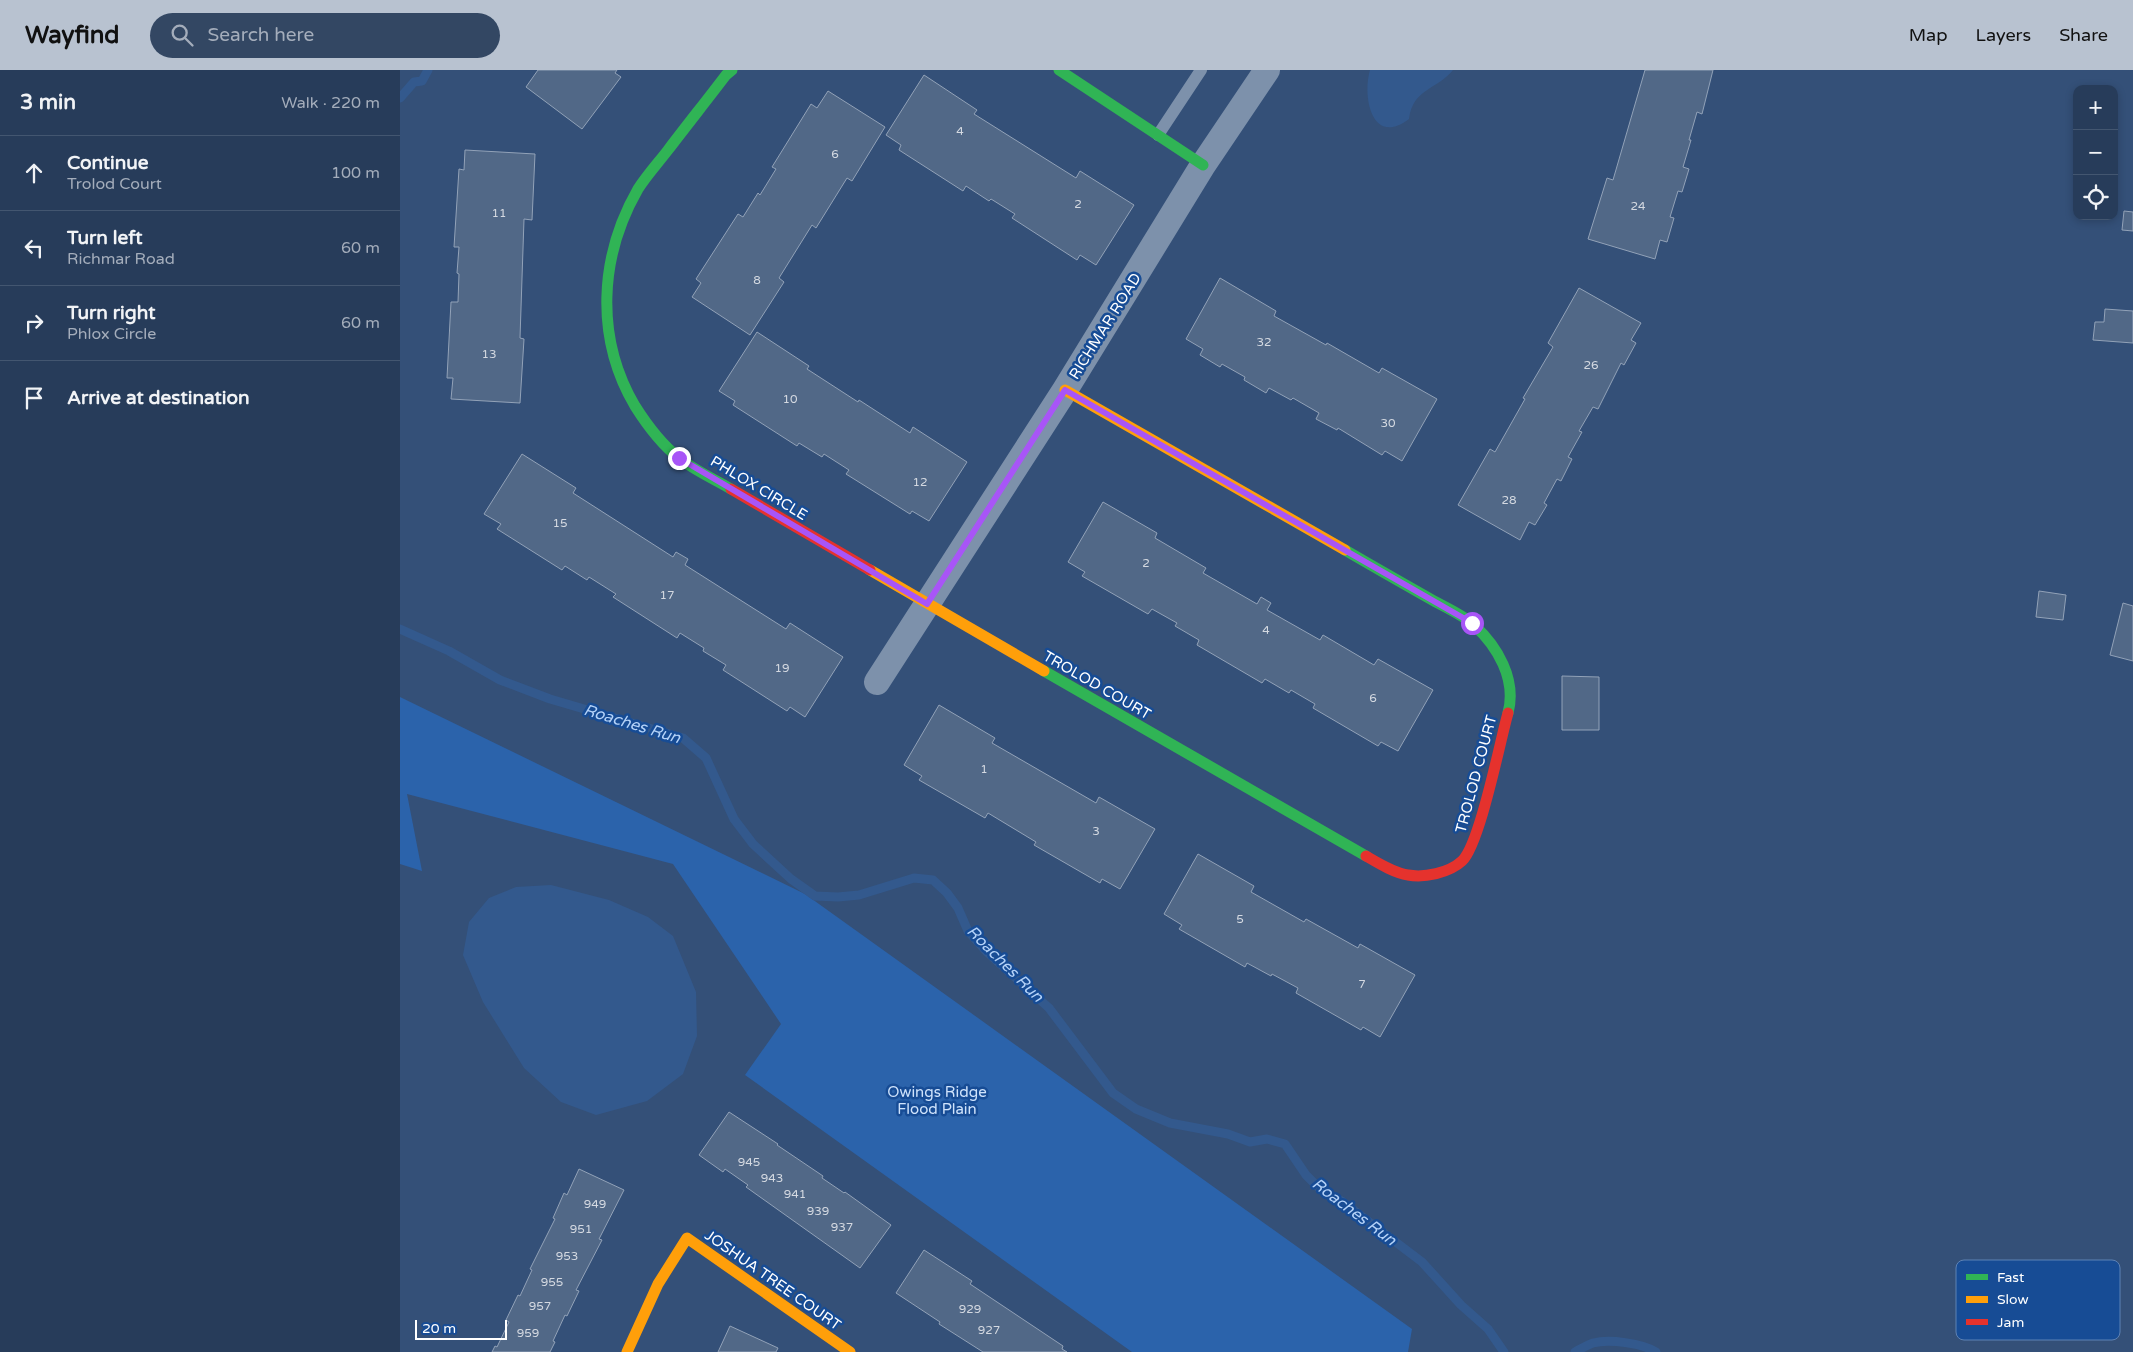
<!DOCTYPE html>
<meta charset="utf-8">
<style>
:root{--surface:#273c5a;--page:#334763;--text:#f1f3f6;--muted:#a4adbb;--line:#435670;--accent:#b8c2d0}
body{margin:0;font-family:"Varela Round",sans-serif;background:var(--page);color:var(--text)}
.controls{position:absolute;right:15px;top:15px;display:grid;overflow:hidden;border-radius:10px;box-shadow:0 2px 8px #0003}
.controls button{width:45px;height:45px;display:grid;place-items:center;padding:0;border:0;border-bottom:1px solid var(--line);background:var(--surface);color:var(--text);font:25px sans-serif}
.scale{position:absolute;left:15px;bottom:12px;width:92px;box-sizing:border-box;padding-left:5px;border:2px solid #fff;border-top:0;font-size:14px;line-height:18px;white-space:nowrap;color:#fff;-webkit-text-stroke:4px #174c95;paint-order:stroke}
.stop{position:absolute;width:15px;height:15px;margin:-11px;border:4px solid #a855f7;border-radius:50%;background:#fff}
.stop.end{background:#a855f7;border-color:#fff;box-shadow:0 1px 5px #0008}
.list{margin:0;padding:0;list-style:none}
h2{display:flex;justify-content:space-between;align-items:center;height:65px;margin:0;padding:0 20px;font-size:21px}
h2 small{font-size:16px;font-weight:400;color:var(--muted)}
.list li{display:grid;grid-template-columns:32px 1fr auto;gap:15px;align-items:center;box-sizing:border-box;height:75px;padding:0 20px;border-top:1px solid var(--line)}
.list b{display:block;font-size:19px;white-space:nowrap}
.list p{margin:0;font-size:16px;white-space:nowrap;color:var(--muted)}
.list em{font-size:16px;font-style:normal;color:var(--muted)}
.icon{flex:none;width:28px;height:28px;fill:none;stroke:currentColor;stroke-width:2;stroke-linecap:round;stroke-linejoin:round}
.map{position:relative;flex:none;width:1733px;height:1282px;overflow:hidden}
header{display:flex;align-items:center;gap:30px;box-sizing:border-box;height:70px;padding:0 25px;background:var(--accent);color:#111}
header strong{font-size:24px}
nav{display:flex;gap:28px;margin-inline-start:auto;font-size:18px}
.search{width:350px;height:45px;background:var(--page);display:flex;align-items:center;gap:12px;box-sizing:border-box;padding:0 18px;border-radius:28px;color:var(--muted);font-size:19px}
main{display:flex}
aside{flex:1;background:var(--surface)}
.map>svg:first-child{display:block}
.green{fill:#2b63ab}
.water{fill:#33598d}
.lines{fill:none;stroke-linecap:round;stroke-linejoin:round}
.stream{stroke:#33598d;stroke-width:9}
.building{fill:#516887;stroke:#92a2b8}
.lane{stroke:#7d91ab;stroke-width:12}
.street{stroke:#7d91ab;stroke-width:26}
.fast{stroke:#30b455;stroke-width:11}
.slow{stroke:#ff9f0a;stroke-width:11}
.jam{stroke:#e5322d;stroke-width:11}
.route{stroke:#a855f7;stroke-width:6}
.labels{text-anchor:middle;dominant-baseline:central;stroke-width:5;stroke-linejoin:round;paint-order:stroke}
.number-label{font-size:12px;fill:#d4d9e1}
.street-label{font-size:15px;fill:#fff;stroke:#174c95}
.park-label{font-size:15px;fill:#cfe3fc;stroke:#174c95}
.water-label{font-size:16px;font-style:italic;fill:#b4d2f8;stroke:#174c95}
.key{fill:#174c95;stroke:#5d82b5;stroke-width:1}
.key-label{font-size:14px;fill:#fff}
</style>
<header>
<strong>Wayfind</strong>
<div class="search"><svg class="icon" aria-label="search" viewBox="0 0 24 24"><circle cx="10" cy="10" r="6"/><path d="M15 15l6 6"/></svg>Search here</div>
<nav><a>Map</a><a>Layers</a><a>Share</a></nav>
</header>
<main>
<aside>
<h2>3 min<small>Walk · 220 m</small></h2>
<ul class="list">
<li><svg class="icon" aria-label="ahead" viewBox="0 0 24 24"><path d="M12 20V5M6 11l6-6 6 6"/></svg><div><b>Continue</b><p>Trolod Court</p></div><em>100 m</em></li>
<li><svg class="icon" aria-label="left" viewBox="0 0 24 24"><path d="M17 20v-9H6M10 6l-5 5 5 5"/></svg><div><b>Turn left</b><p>Richmar Road</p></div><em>60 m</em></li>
<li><svg class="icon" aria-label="right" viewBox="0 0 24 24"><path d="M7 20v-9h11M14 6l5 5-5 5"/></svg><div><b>Turn right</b><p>Phlox Circle</p></div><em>60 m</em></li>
<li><svg class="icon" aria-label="arrive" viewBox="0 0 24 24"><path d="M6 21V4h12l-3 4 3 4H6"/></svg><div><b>Arrive at destination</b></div></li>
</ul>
</aside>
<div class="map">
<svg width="1733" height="1282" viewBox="0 0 1733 1282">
<rect width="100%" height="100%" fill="#345078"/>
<path class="green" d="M0,627L405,824L1012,1259L1008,1282H732L345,1005L381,954L273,794L7,724L22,801L0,794Z"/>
<path class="water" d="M970,0H1053C1037,20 1013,18 1009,49C972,77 962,27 970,0Z
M151,815L209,830L248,847L273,866L296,922L297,966L283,1004L247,1031L196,1045L161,1032L124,998L83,932L63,885L69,852L89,828L116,817Z"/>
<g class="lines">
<path class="stream" d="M0,28L14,12L22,11L28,0
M0,559L49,581L100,610L150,629L283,668L306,688L334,749L353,774L391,809L415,826L438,827L459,825L514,808L533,810L547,823L558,838L568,861L587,882L649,938L713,1023L736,1039L770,1053L828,1064L850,1072L867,1069L885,1074L906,1105L920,1119L943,1132L1022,1192L1061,1235L1088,1259L1104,1282
M1175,1282C1181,1279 1187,1275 1193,1273C1209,1269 1242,1273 1256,1282"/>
</g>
<path class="building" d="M138,0H217L215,3L221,7L182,59L126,17Z
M1245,0H1313L1302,44L1297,42L1289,70H1291L1283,97L1289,99L1282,122L1278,121L1270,147L1274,148L1267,172L1260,170L1255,189L1188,169L1207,108L1213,110Z
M524,5L577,40L574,44L676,108L680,101L734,135L696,195L680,185L677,190L612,148L615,144L591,129L589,131L566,116L563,121L499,80L501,75L486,65Z
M428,21L485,57L452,111L447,108L416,158L412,155L379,208L384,212L350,265L292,227L301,213L296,209L338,144L343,147L358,123L360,125L376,99L372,97L411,34L417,38Z
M65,80L135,84L132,150L124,149L120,268L124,269L120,333L51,329L53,308H47L51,232H58L59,204L57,203L59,177H54L59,99L64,100Z
M1724,141L1733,142V161L1722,160Z
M820,208L876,241L874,246L926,275L927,273L979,303L982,298L1037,329L1002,391L985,381L982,385L938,358L937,360L916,349L919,343L893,328L891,330L869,318L866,323L844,310L845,307L822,294L820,297L800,285L803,279L786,269Z
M1179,218L1241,253L1231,270L1236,273L1224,295L1221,293L1198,339L1193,337L1179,361L1182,362L1168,387L1172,389L1161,411L1157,409L1144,433L1147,435L1135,455L1129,452L1120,470L1058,435L1090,379L1095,382L1125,329L1123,328L1153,277L1148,273Z
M1705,239L1733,241V273L1693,270L1695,252H1704Z
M357,262L409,296L407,299L458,332L459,330L510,363L513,357L567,392L529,451L512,441L510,444L446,404L449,400L424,384L422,387L399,373L397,376L333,335L335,331L319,321Z
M122,384L176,418L173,423L273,487L276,482L288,489L285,495L386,559L390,553L443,587L405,647L390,637L387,641L323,600L326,595L303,581L304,578L280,563L277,568L213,527L216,524L189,507L187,510L165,496L162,500L97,459L101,454L84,444Z
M703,432L757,463L755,468L806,498L803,503L857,534L861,527L871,533L867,540L920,570L923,565L974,595L978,589L1033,620L998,681L981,672L978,676L913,638L915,634L891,620L889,623L865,609L862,613L797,575L799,570L775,556L777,553L752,539L748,544L682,506L685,502L668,492Z
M1639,521L1666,525L1663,550L1636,547Z
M1723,533L1733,536V591L1710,585Z
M1162,606L1199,607V660H1162Z
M539,635L595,668L592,673L696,733L699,727L755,759L720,819L702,809L700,813L634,775L636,772L588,743L585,748L519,710L522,706L504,695Z
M798,784L854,816L851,822L904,852L906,849L958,878L960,874L1015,905L980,967L963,957L961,960L896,923L898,918L872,904L871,906L847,893L845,897L779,859L782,855L764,844Z
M329,1042L378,1074L377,1075L423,1106L422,1108L444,1123L445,1122L491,1155L460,1198L346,1117L348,1115L325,1099L323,1102L299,1085Z
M179,1099L224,1120L199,1169L202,1170L176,1220L179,1221L167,1246L165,1245L153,1271L155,1272L150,1282H92L95,1276L97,1277L109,1252L106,1250L118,1225L120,1226L132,1200L130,1199L155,1149L153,1148L164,1123L167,1125Z
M524,1180L572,1211L570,1214L663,1276L662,1279L667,1282H583L539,1254L540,1252L496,1223Z
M330,1256L378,1278L376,1282H318Z"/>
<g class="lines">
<path class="lane" d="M758,65L801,0"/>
<path class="street" d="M477,612L665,320L803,95L867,0"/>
<path class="fast" d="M659,0L803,95
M331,419C314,409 294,400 279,388C261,374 247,355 235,336C195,268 199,187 238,119C247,105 258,93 268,80C287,55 307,30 326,5L332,0
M945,480C974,497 1004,514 1034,531C1047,538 1063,545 1074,555C1097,576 1117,609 1108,643
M644,601L966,786"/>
<path class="slow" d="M665,320L945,480
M470,500L644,601
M227,1282L258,1214L287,1168L450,1282"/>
<path class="jam" d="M331,419L470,500
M966,786C978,793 994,803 1008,805C1024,808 1049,803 1062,791C1080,774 1100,671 1108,643"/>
</g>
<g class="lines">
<path class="route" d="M279,388L527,534L665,320L1072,553"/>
</g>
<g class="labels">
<g class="number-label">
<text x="560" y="61">4</text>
<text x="435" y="84">6</text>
<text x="678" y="134">2</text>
<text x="1238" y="136">24</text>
<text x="99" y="143">11</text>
<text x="357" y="210">8</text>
<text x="864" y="272">32</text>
<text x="89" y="284">13</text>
<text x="1191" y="295">26</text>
<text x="390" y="329">10</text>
<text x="988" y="353">30</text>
<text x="520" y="412">12</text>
<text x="1109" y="430">28</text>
<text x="160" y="453">15</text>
<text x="746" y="493">2</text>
<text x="267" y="525">17</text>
<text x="866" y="560">4</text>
<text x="382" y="598">19</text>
<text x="973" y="628">6</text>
<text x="584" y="699">1</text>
<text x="696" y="761">3</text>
<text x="840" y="849">5</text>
<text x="962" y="914">7</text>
<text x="349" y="1092">945</text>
<text x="372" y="1108">943</text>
<text x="395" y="1124">941</text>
<text x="195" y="1134">949</text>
<text x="418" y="1141">939</text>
<text x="442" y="1157">937</text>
<text x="181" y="1159">951</text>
<text x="167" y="1186">953</text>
<text x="152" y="1212">955</text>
<text x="140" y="1236">957</text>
<text x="570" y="1239">929</text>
<text x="589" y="1260">927</text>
<text x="128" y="1263">959</text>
</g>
<g class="street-label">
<text transform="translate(705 256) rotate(-58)">RICHMAR ROAD</text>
<text transform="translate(359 418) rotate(31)">PHLOX CIRCLE</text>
<text transform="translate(697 615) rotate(30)">TROLOD COURT</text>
<text transform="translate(1076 704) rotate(-75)">TROLOD COURT</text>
<text transform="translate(373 1210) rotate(35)">JOSHUA TREE COURT</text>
</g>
<g class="park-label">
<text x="537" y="1022">Owings Ridge<tspan x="537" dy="17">Flood Plain</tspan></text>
</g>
<g class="water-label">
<text transform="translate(232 654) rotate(17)">Roaches Run</text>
<text transform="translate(605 894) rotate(45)">Roaches Run</text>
<text transform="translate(954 1142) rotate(37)">Roaches Run</text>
</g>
</g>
<rect x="1556" y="1190" width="164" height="80" rx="8" class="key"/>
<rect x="1566" y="1204" width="22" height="6" fill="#30b455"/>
<rect x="1566" y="1226" width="22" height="7" fill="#ff9f0a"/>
<rect x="1566" y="1249" width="22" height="6" fill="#e5322d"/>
<g class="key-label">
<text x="1597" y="1212">Fast</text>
<text x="1597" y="1234">Slow</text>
<text x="1597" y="1257">Jam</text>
</g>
</svg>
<div class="controls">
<button>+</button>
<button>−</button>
<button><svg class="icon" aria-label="locate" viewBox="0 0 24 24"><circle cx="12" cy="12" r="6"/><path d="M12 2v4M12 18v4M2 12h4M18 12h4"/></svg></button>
</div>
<div class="scale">20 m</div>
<div class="stop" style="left:1072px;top:553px"></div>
<div class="stop end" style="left:279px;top:388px"></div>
</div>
</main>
